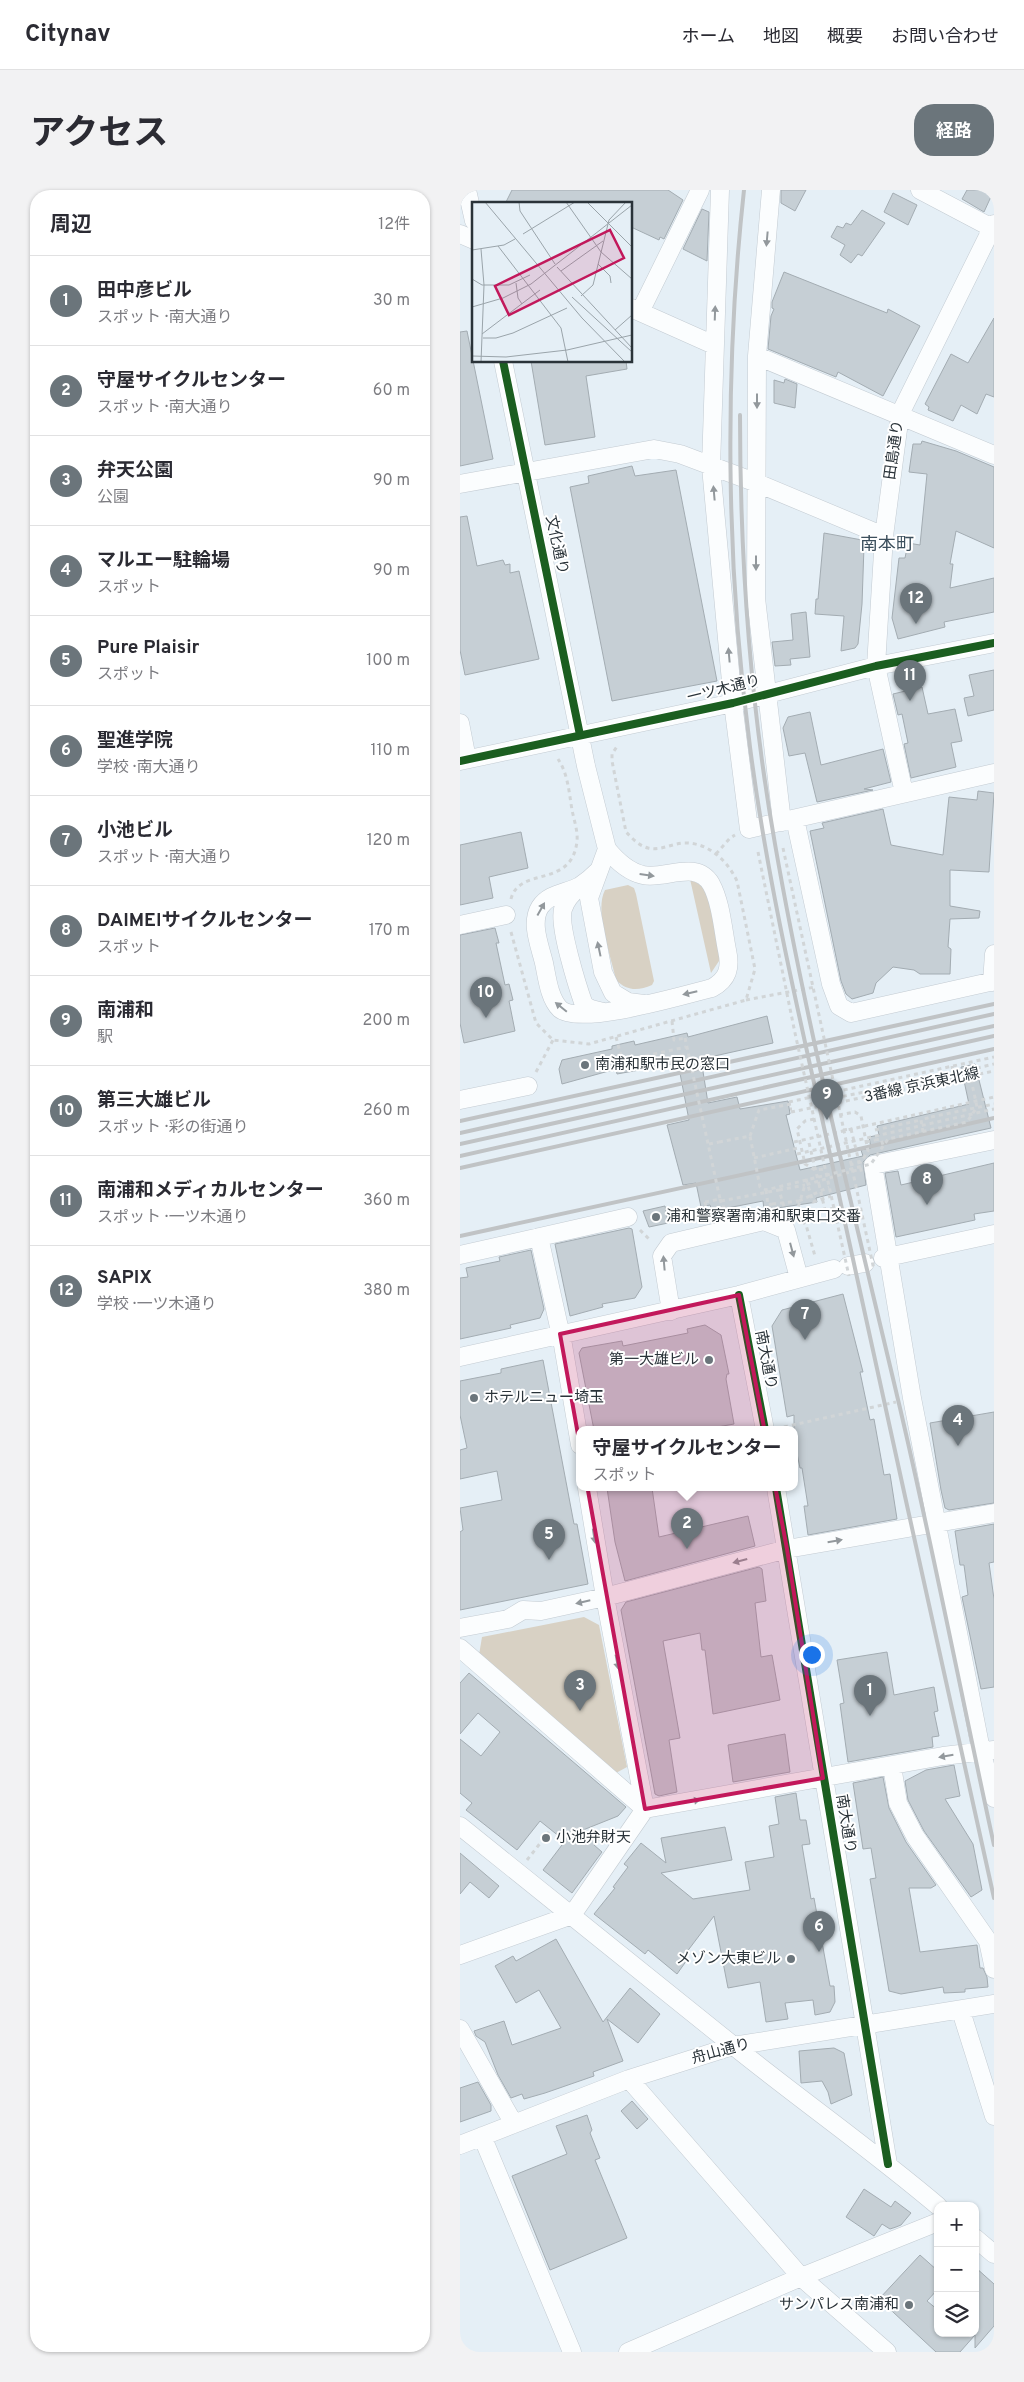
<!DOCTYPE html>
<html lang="ja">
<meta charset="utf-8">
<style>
:root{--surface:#fff;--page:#f2f2f3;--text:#2b2b33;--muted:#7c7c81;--line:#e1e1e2;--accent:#6b757b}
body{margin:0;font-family:Overpass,"Noto Sans JP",sans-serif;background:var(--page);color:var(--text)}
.controls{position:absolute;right:15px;bottom:15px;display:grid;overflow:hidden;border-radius:10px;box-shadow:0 1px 4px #0004}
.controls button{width:45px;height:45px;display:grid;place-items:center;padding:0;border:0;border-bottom:1px solid var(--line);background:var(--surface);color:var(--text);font:25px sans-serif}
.you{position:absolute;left:351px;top:1464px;width:18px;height:18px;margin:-12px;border:4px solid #fff;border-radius:50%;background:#1a73e8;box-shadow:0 0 0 8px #1a73e833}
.badge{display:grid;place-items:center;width:32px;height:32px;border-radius:50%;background:var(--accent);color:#fff;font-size:16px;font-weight:700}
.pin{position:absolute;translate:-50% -41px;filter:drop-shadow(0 1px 2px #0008)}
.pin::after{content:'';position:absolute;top:26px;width:18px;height:15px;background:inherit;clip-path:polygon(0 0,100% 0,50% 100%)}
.popup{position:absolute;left:116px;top:1236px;width:222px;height:65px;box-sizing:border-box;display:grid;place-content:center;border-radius:10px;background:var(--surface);filter:drop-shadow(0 1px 4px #0005);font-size:16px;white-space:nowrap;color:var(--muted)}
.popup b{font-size:19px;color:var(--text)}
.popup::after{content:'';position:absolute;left:50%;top:100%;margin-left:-10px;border:10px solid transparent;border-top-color:var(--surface)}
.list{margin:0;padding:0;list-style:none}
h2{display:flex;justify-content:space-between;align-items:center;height:65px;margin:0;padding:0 20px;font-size:21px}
h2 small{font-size:16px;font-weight:400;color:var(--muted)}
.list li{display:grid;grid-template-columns:32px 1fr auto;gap:15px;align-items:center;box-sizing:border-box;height:90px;padding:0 20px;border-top:1px solid var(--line)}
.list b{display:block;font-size:19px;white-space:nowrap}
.list p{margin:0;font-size:16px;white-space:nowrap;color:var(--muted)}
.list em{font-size:16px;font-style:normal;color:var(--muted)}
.icon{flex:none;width:28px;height:28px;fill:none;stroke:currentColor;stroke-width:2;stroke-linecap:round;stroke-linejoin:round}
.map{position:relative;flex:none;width:534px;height:2162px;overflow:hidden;border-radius:20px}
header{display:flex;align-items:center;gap:30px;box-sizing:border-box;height:70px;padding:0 25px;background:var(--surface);border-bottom:1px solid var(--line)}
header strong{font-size:24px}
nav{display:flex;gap:28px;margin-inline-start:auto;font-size:18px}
.intro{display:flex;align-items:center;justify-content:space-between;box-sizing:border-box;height:120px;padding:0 30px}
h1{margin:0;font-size:35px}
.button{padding:12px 22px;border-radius:20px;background:var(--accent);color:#fff;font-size:18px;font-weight:700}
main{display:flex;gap:30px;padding:0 30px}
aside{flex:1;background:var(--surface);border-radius:20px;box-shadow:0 1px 4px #0004}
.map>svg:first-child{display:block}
.green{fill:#d8d1c4}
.building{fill:#c6cfd5;stroke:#a3acb2}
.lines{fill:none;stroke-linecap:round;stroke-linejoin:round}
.minor-casing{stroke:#c3cbd2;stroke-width:19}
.path{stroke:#d1d5d7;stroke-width:3;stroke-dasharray:4 4;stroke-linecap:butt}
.minor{stroke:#fbfdfe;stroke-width:18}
.rail{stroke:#c0c3c5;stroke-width:4}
.path-bridge{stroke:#d1d5d7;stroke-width:3;stroke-dasharray:4 4;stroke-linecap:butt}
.cycleway-casing{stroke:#fff;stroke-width:11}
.cycleway{stroke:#1b5e20;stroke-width:8}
.oneway{fill:#92989c}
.marked{fill:#c2185b;fill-opacity:0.2;stroke:#c2185b;stroke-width:4;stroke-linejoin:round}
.poi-dot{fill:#6b757b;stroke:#fff;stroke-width:2}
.labels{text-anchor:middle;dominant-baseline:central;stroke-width:4;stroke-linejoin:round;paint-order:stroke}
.street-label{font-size:15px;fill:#2a3339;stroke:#fff}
.poi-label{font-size:15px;fill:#2a3339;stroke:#fff;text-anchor:start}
.quarter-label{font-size:18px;fill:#3c4f5c;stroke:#fff}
.inset-road{fill:none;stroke:#9aa4aa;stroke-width:1}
.view{fill:#c2185b;fill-opacity:0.15;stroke:#c2185b;stroke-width:2.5}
.inset-edge{fill:none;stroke:#2a3339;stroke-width:2.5}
</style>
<header>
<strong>Citynav</strong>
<nav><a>ホーム</a><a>地図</a><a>概要</a><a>お問い合わせ</a></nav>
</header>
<div class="intro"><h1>アクセス</h1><a class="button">経路</a></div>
<main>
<aside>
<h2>周辺<small>12件</small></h2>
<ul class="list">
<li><span class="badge">1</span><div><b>田中彦ビル</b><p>スポット · 南大通り</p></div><em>30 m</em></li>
<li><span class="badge">2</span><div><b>守屋サイクルセンター</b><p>スポット · 南大通り</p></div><em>60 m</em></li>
<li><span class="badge">3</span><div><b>弁天公園</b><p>公園</p></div><em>90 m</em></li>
<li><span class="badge">4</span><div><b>マルエー駐輪場</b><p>スポット</p></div><em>90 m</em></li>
<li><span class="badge">5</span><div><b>Pure Plaisir</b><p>スポット</p></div><em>100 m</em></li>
<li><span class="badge">6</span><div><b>聖進学院</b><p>学校 · 南大通り</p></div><em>110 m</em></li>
<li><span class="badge">7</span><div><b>小池ビル</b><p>スポット · 南大通り</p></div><em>120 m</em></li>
<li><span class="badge">8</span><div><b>DAIMEIサイクルセンター</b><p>スポット</p></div><em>170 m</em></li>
<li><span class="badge">9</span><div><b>南浦和</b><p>駅</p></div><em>200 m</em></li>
<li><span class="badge">10</span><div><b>第三大雄ビル</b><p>スポット · 彩の街通り</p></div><em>260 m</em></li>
<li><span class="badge">11</span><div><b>南浦和メディカルセンター</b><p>スポット · 一ツ木通り</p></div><em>360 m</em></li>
<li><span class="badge">12</span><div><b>SAPIX</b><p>学校 · 一ツ木通り</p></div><em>380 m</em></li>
</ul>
</aside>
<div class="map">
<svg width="534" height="2162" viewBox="0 0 534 2162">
<rect width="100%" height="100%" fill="#e5eff6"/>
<path class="green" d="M230,689L244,697L249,705L261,763L259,771L251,783Z
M168,695L174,698L176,704L194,791L192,795C178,801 167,801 156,790C151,766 134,721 145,700Z
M124,1427L139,1435L167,1577L156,1583L19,1465L22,1447Z"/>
<path class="building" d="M52,0H208L223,10L204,49L200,47L199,50L171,37V14H45Z
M321,0H346L335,21L321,13Z
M507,0H534L524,22L502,9Z
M433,3L457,15L448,35L424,22Z
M242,19L249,22L247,71L223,59Z
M402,20L425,33L402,66L398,64L391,73L380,65L385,55L371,47L377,36L383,38L386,33L391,35Z
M324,82L427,123L428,119L460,136L423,206L378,182L376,187L308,159L311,126L314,119L312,118V112Z
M534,128V207L526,204L517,224L501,215L493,231L468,220L469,217L465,214L491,164L508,173Z
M7,141L33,269L0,276V142Z
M71,171H166L167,179L126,186L135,247L85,255Z
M325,189L337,194L335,218L314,213V190L324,193Z
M462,251L496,261L534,277V358L496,341L490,374H493L490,398L534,388V422L484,432L485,437L438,449L432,428L439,368H445L448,353L460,355L467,284L449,282L453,254H461Z
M172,276L175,286L216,280L257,491L152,511L110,297L129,293L128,286Z
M7,326L17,376L43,370L45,375L50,374V383L59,381L79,469L5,485L0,460V327Z
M364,343L402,350L401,355L404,356L402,414L398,454L395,458L381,461L384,426L355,424L356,409H358Z
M346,422L350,467L330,469L331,475L315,476L312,452L333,450L331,424Z
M534,480V520L508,526L504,508L514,506L509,485Z
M462,497L468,524L495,519L502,551L491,553L496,577L451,588L444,554L448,553L442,524L438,525L433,504Z
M350,522L361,575L423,559L431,592L404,599L413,600L357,612L345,563L329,566L323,538L328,527Z
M518,601L534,603L529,682L490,680V716L520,721L519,728L490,729L488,757L491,759L490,784H460L454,780L433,777L416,793L413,803L392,809L386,804L381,791L350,641L364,638L362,633L423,619L431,655L483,665L489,607L517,610Z
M61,642L68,678L29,687L33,708L0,715V655Z
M35,738L39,753H36L45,795L49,794L53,810L49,811L55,841L4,853L0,833V745Z
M307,826L313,853L241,869L248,913L277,907L280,919L328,911L330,924L326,925L340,980L403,966L401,960L411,958L409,947L419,945L417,936L509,914L501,877L515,874L531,938L410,965L403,972L406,995L356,1008L357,1012L304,1020L303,1011L252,1021L250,1015L241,1017L236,993L223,995L207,935L229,930L218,873L157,884L156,879L102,894L99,879L102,870L152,859V856L174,851L175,855L227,843L228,847Z
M534,973V1021L514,1024L515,1030L436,1047L425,983L438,981L441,995Z
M205,1016L208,1033L189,1037L183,1021Z
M169,1038L172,1039L182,1097L175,1108L142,1114L143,1117L110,1126L95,1054Z
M71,1060L84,1119L80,1128L50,1135L51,1138L0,1149V1088L8,1087L6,1078L40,1071L39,1067Z
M383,1104L403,1182H400L410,1230L414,1229L424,1285L430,1284L437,1329L348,1345L344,1316H348L342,1278H340L334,1249V1225L327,1227L312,1136L322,1120Z
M245,1135L261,1145L269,1184H267L266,1189L274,1234L241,1240H134L119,1163L122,1158L162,1151L163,1156L228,1143L227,1139Z
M83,1170L114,1334H117L128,1394L0,1420V1342L3,1340L0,1318L42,1310L37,1281L0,1289V1260L7,1258L0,1225V1191L41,1183V1179Z
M534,1222V1313L489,1320L485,1318L481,1300L470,1233Z
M147,1298H192L199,1347L288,1326L295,1356L165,1391L155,1352Z
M534,1334V1372L529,1373L534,1409V1497L521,1499L502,1407L508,1405L504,1375H500L495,1341Z
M299,1377L302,1379L306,1411L295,1413L301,1467L312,1465L320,1510L253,1524L245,1460H242L240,1443L203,1451L220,1548L209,1550L217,1602L199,1606L195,1604L161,1420L166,1412Z
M427,1462L434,1505L474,1497L478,1521L474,1522L479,1546L472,1547L473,1557L388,1572L380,1514L384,1513L377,1470Z
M9,1483L166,1617L158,1626L123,1640L125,1647L143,1644L134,1655L142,1662L112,1703L83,1680L105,1651L80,1631L57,1660L6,1620L12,1613L0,1603V1549L21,1566L40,1542L18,1523L0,1544V1493Z
M325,1544L330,1582L273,1592L268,1555Z
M494,1575L500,1606L485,1609L513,1654L522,1700L511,1707L464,1641L448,1610L445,1591L466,1580Z
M423,1587L429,1618L446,1652L476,1695L471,1698H449L460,1762L517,1755L520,1778H523L527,1787L528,1797L505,1799V1802L484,1803L483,1797L441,1804L429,1801L410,1689L416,1688L411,1658L403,1659L393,1593Z
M336,1603L340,1630H346L350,1654L342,1655L351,1709L354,1708L370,1796H374L375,1812L370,1822L355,1825L353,1810L325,1813L328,1829L306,1832L300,1792L268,1798L254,1726L223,1767L227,1770L217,1784L188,1760L185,1764L134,1724L155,1698L153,1697L168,1677L164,1674L181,1653L206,1673L201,1648L265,1637L272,1670L201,1683L233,1709L290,1700L285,1672L314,1667L309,1636L319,1634L315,1607Z
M0,1663L39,1696L29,1708L10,1692L0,1704Z
M96,1749L143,1832L170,1798L200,1824L178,1853L147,1829L163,1871L133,1882L134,1886L85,1903L64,1909L62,1904L51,1908L38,1885L25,1852L16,1846L14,1841L44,1831L52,1855L101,1838L79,1800L56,1813L35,1776L53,1766L56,1771Z
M374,1858L384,1863L392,1905L371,1914L368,1902L362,1891L341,1893L339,1861Z
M18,1892L31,1915V1921L0,1932V1898Z
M172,1911L188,1929L177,1939L161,1921Z
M127,1925L132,1940L130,1943L140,1968L135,1970L167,2048L90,2080L52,1986L107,1964L96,1936Z
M404,1999L431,2017L435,2011L451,2023L441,2035L436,2037L430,2039L422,2034L414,2046L386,2027Z
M460,2065L478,2081V2099L467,2111L478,2120V2143H515V2077L534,2094V2136L515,2158V2145L500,2162H476L419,2109Z"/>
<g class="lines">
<defs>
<path id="minor" d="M7,0L14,31
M260,0L251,277L273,513L289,639L534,583
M311,0L297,166L296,408L322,632
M460,0L534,39
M0,44L14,50
M171,118L254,155
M180,122L240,0
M297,166L534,265
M43,171L126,576L147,659L129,708L143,782L153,803L168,812L184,814
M0,294L194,259L220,264L297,293L424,346
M0,533L7,569
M0,571L273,513L416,476L534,453
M444,603L416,476L424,346L440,224L534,34
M335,629L371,794L379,816L391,823L534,791
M138,681C133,686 126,692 120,696C107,703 89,703 80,717C70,733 80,756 84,773C87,787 89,808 100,819C120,836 224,805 252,798C268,789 271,778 267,760C263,740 261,712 251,694C236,669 205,690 183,685C169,682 156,670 147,659
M119,698C112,703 106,710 103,719C98,735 118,798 124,815L131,819L143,822
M0,735L46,725
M532,792L534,764
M0,910L68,896
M534,950L413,975L452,1208L521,1560L534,1608
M79,1047L103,1155L120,1255
M0,1065L168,1027
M423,1068L534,1044
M388,1076L405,1073
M279,1105L305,1240
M211,1121L202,1066L211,1053L304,1031L326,1040L339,1088
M0,1167L279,1105L374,1079
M127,1298L145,1407L185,1619
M316,1298L428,1974
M0,1438L48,1429L63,1420L81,1421L145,1407L327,1359L534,1323
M0,1458L185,1619
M432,1576L438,1613L455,1646L528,1751L534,1779
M0,1636C92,1709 183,1784 275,1857C342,1911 412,1960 478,2016
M0,1765L112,1725L185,1619L483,1566L534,1560
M501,1821L534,1926
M0,1839L54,1934
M169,1889L341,2087L427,2162
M22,1946L112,2162
M0,1955L169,1889L273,1856L534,1814
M515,2048L534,2064
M168,2162L341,2087L478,2032"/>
</defs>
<use href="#minor" class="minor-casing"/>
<path class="path" d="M256,664L270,648L275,645
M51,709C59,676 112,699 117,651C118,641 114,630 112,620C109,602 108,584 98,569
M51,742L76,833L93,850L129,854L286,810L295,779L277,691C267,670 248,652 223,653C211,654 200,661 188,658C179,656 172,648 166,642L152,571V564L158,555
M286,810L355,797
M212,831L214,850L225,848
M156,847L164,877L228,864
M162,871L226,857
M492,876L494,889
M509,880L534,874
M76,882L93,850
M493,883L500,882
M375,908L468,889
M329,912L534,867
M330,919H332
M331,922L534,881
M471,927L534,914
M415,940L461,930
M290,946L299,920L331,914
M334,952L534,907
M406,952L415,950
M249,954L259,952
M337,964L534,919
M294,968L338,958
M359,994L365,1020L374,1018
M319,1000L345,995
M260,1009L262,1017H265
M261,1011L319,1000L325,1020
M245,1012L248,1026
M312,1014L339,1011
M336,1024L345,995L397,980
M337,1025L346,1035L355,1066
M180,1040L190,1050
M324,1237L436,1212
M67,1670L89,1642"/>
<use href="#minor" class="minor"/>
<path class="rail" d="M284,0C264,183 266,375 290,557C310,712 349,866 382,1019C432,1249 483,1478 534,1708
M280,225C280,368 290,513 315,654C348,844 396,1031 440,1218C474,1363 502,1509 534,1655
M0,931L534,814
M0,943L534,824
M0,954L534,836
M0,966L534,846
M0,978L534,859
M0,1046L373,965L534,928"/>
<path class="path-bridge" d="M323,658L414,1080
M298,662L335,843L389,1086
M225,848L260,1009L245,1012
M379,925L395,922L401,926L408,961L401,972L390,975
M354,929L345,931L337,939L345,974L355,980L365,979
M383,940L391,939L402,984
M463,942L461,930L471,927
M415,950L421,949L423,955
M259,952L290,946L300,997L306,1000L411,974L428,949L507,932L517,917L509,880L500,882
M349,953L359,994
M346,989L353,1012L371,1006
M306,1000L308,1015L312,1014
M339,1011L369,997"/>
<defs>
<path id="cycleway" d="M43,171L120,545
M0,571L273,513L416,476L534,453
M279,1105L305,1240
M316,1298L428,1974"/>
</defs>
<use href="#cycleway" class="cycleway-casing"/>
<use href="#cycleway" class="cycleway"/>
</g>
<defs><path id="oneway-solid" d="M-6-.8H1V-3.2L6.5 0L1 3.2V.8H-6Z" transform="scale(1.25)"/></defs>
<g class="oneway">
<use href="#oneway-solid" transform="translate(307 49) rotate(95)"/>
<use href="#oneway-solid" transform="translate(255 123) rotate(-88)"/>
<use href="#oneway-solid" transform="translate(297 211) rotate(90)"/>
<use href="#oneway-solid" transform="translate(254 303) rotate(-95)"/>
<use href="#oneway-solid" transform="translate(296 373) rotate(90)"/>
<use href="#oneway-solid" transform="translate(269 465) rotate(-95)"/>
<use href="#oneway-solid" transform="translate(187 685) rotate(8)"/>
<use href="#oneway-solid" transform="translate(81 719) rotate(-61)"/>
<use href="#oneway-solid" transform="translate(139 759) rotate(-102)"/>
<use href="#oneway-solid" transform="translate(230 803) rotate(167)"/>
<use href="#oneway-solid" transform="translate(101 817) rotate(-141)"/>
<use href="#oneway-solid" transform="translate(332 1060) rotate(75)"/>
<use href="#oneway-solid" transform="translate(204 1073) rotate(-95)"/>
<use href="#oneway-solid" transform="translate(134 1346) rotate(81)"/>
<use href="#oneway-solid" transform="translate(375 1351) rotate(-10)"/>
<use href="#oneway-solid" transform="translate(280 1371) rotate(165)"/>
<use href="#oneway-solid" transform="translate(123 1412) rotate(167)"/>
<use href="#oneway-solid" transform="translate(157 1472) rotate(79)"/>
<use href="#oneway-solid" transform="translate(486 1566) rotate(170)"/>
<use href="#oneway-solid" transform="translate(233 1611) rotate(-10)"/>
</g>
<path class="marked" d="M279,1105L327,1359L363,1588L185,1619L100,1144Z"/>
<g class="poi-dot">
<circle cx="125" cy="875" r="5"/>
<circle cx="196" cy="1027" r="5"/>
<circle cx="249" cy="1170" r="5"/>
<circle cx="14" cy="1208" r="5"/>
<circle cx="86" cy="1648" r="5"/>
<circle cx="331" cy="1769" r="5"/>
<circle cx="449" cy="2115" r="5"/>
</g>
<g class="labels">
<g class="street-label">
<text transform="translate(435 260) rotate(-82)">田島通り</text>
<text transform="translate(96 355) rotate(78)">文化通り</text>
<text transform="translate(264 500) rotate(-14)">一ツ木通り</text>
<text transform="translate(462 896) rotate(-12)">3番線 京浜東北線</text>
<text transform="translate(305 1170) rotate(79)">南大通り</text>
<text transform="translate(385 1634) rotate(81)">南大通り</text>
<text transform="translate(261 1862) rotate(-15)">舟山通り</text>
</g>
<g class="poi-label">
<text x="135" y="875">南浦和駅市民の窓口</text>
<text x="206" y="1027">浦和警察署南浦和駅東口交番</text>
<text x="239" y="1170" text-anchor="end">第一大雄ビル</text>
<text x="24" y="1208">ホテルニュー埼玉</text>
<text x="96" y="1648">小池弁財天</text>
<text x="321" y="1769" text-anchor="end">メゾン大東ビル</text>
<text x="439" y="2115" text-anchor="end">サンパレス南浦和</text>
</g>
<g class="quarter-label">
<text x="427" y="355">南本町</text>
</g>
</g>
<g transform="translate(12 12)">
<rect width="160" height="160" fill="#e5eff6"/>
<path class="inset-road" d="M13,0L110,116L153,160M47,0L48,9L83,62M94,0L129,50L160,77M115,0L160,45M51,32L103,0M26,44L89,126L96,160M9,47L12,83L9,160M0,48L32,43L43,37M126,62L138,74L139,81M85,65L160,146M89,69L131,39M0,77L10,83H37L58,73M44,81L46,96L50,102M109,94L121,83L137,18L154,0M100,95L160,150M0,105L31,96L59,82L160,3M143,128L160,113M10,132L68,88M11,136H24L41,131L95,106M0,154L34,155L95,148L160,133"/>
<path class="view" d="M138,28L152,56L37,113L23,84Z"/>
<rect width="160" height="160" class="inset-edge"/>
</g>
</svg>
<div class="controls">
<button>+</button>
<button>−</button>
<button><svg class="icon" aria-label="layers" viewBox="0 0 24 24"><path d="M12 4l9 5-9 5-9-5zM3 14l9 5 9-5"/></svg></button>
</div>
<div class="you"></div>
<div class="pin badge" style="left:410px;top:1526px">1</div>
<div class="pin badge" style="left:227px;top:1359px">2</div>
<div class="popup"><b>守屋サイクルセンター</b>スポット</div>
<div class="pin badge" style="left:120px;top:1521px">3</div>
<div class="pin badge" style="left:498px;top:1256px">4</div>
<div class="pin badge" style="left:89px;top:1370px">5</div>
<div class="pin badge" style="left:359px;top:1762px">6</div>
<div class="pin badge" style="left:345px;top:1150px">7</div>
<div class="pin badge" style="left:467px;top:1015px">8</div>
<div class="pin badge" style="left:367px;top:930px">9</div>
<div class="pin badge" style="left:26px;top:828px">10</div>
<div class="pin badge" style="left:450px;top:511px">11</div>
<div class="pin badge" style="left:456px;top:434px">12</div>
</div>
</main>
